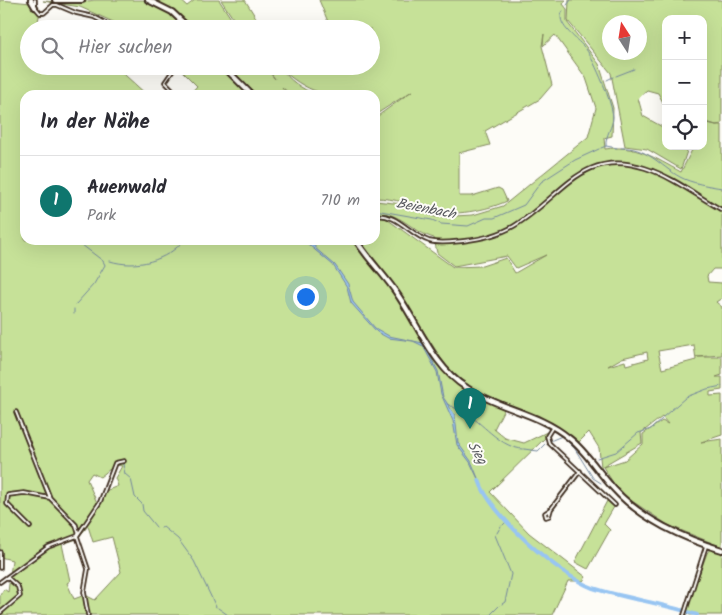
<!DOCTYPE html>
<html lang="de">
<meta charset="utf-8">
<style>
:root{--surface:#fff;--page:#f2f2f3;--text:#2b2b33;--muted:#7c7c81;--line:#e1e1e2;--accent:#0f766e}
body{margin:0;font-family:Kalam,sans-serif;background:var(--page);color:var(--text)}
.controls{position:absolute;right:15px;top:15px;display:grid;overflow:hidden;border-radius:10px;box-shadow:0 5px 20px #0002}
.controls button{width:45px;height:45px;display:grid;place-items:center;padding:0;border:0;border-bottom:1px solid var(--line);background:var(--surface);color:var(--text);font:25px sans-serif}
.compass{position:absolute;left:602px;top:15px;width:45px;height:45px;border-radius:50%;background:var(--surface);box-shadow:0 5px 20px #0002;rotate:348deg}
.you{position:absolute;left:305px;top:296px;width:18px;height:18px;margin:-12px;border:4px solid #fff;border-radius:50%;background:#1a73e8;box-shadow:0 0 0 8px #1a73e833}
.badge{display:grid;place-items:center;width:32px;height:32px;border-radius:50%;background:var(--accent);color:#fff;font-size:16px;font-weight:700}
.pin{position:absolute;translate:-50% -41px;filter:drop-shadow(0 1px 2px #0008)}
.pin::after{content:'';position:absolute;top:26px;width:18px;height:15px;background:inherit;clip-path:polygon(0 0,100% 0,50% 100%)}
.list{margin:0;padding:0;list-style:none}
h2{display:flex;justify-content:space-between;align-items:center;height:65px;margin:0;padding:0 20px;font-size:21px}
h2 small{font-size:16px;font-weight:400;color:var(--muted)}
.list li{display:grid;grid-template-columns:32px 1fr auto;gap:15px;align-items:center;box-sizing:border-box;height:90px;padding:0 20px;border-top:1px solid var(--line)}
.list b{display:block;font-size:19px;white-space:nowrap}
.list p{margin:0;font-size:16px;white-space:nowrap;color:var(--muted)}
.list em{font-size:16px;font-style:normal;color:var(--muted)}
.icon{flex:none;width:28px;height:28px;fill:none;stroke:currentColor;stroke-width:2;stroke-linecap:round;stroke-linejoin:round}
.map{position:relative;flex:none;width:722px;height:615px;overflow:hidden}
.search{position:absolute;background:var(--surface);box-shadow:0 5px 20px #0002;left:20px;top:20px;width:360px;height:55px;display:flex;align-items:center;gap:12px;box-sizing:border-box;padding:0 18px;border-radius:28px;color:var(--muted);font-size:19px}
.panel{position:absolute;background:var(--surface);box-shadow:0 5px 20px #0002;left:20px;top:90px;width:360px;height:155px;border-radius:15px}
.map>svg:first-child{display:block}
.green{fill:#c6e198;stroke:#80865b;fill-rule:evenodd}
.water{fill:#98c5f2;stroke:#73879d}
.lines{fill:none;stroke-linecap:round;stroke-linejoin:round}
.stream{stroke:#73879d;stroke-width:1}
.river{stroke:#98c5f2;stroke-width:4}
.minor-casing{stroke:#3b2a1e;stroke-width:5.5}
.secondary-casing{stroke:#3b2a1e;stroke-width:8}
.minor{stroke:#fdfcf7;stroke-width:2}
.secondary{stroke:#fdfcf7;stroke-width:4}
.labels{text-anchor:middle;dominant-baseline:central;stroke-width:4;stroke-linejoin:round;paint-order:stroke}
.water-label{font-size:14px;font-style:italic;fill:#57585e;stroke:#fdfcf7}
</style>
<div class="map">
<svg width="722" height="615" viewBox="0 0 722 615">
<rect width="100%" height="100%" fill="#fdfcf7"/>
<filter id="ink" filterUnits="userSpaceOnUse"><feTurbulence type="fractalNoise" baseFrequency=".02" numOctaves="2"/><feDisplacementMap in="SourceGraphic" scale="10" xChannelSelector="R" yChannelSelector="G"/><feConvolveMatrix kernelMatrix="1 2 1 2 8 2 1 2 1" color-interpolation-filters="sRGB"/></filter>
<g filter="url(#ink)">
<path class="green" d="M0,0L31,3L36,12L44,15L39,16L38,22L50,29H29V66H115L147,95H25V240H355L393,290L442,369L464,389L504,409L494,429L505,438L524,443L547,432L545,438L490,492L529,533L586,577L583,581H568L552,615H0L17,599L0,610V595L4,589L8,592L12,560L0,557ZM115,465L122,466L115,478L118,486L108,490L98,505L87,480L92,473L100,477ZM88,526L93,542L112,537L121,572L95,600L85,595L74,599L67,583L70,581L62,544L77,539Z
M95,0H180L187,6L195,0H219L238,29H129L80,7L43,1L73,3Z
M221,0H245L263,29H240Z
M319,0H566L563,4L567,9V22L599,64L613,108L612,136L604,138L605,149C635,144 655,158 681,172L693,148L691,146H703V122L716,125L703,121V19H666V108L658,93L647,90L638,98L643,116L666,129V146H684L688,148L681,169L647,149L625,146L611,73L568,21L569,0H722V124L716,125H722V269H713L707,276L708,282L722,283V298L716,302L722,307V355L696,357H722V375L716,377H722V390L710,392V396L722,395V435L701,442L722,439V547L668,525L620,493L603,467L625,460L643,444V434L662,421L668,424L662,417L641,433L642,443L601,467L599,448L589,432L579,442L554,424L465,385L446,366L400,295L360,240H375V217H384L453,267L482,266L506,258L515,273L546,255L516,268L507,256L454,266L437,253L434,238C412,232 399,210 375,214V201L403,204L435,217L473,215L503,206L588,137L596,108L586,78L555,35L543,46L544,34L542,46L552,85L540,99L485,131L490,145L459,153V196H472L498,188L502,190L507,201C488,210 452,217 431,211C412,205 395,198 375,198V118L412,91L375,115V95C337,95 319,100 287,74L296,66H311L320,74L328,66H371V29H331ZM610,22H640V52H610ZM694,345L696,360L662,369L658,351ZM647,352L648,359L626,365L625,361L608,366L622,358Z
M181,66H264L275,79L266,66H280C289,81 301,88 316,95H291L282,87L288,95H254L242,83L241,84L250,95H189L197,86L179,68Z
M607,501L614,507L604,524L610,530L588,569L575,562Z
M710,549L722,553V615H690L685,613L707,553Z"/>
<path class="water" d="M303,240L315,245V248L335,265L348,284L353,302L375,328L389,336L423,343L438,371L443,397L455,415L458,443L471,461L480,483L470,462L457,445L453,421L441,394L437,372L423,346L413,341L388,338L377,332L351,303L347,287L333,265Z"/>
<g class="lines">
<path class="stream" d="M567,5L571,0
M563,11C554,23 576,38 584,47
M586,49C595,62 612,102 613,117C613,127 605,135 606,146
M616,76L634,69
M607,80L613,77
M601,148L606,146L617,148
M621,148C646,146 660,166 680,177C691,183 709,186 722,188
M375,210L432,220L441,224L468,226L486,218H494L524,205L541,182L575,160L599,149
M110,261C136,269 167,261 184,240
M76,304L94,284L105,265L103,261L82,245
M74,314V309
M686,397L707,389L722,386
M447,404C454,408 462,411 469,415C485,426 502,448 523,449
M663,417L685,398
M550,441L562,436L575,449L593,478L601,483
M524,449L538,451L546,443
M597,458L616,452L638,433L651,429L662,419
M120,463L123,464L125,474L131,479L135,497L142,504L143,511L156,527
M503,525L506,522
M161,528L163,527L178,539L194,561L216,607
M497,533L501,526
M495,535L511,574L505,602L502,604
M218,608L228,615
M490,615L499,606"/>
<path class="river" d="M479,480C489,514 560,576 593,588C627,599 663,603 697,615"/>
<defs>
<path id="minor" d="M35,0V7L40,13H44L53,5H57L76,13L94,17L117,29
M172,89L165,82L176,66
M375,216C396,212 410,235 429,241C440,244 452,242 463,241C481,239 499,235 514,226C561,198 582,147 645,168C673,177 697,196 722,210
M16,412L50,498L76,525L78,532
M552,428L547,436L549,443L615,505
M551,509L549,516L546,517L545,513L551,509L580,471
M30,527L7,504L8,495L24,493L50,498
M77,536L88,569L84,592L88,615
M0,552V568
M0,582L48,547L77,536L100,502L115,463L124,461
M0,613L20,596L18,587L7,577
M684,615L706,546"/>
<path id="secondary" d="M31,0L35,7
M55,0H82
M148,0L172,12L190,29
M223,66L252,95
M356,240C367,258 381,271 393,288C417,320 432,367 467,388C499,409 539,413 569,438C587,452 598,472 614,489C641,519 684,539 722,550"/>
</defs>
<use href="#minor" class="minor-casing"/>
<use href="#secondary" class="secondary-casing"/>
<use href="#minor" class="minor"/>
<use href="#secondary" class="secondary"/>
</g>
</g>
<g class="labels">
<g class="water-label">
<text transform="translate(426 209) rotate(11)">Beienbach</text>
<text transform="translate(477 453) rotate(60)">Sieg</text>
</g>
</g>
</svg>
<div class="controls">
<button>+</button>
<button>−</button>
<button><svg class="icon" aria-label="locate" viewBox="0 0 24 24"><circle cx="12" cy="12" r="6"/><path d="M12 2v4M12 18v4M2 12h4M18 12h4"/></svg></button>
</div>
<svg class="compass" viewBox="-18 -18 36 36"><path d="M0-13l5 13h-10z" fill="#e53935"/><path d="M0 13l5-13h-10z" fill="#7c7c81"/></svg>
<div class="you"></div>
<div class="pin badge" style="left:470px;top:429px">1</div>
<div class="search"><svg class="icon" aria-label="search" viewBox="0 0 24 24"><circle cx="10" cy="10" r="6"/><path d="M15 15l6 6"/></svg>Hier suchen</div>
<section class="panel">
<h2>In der Nähe<small></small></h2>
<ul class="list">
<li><span class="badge">1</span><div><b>Auenwald</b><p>Park</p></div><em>710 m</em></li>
</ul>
</section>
</div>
